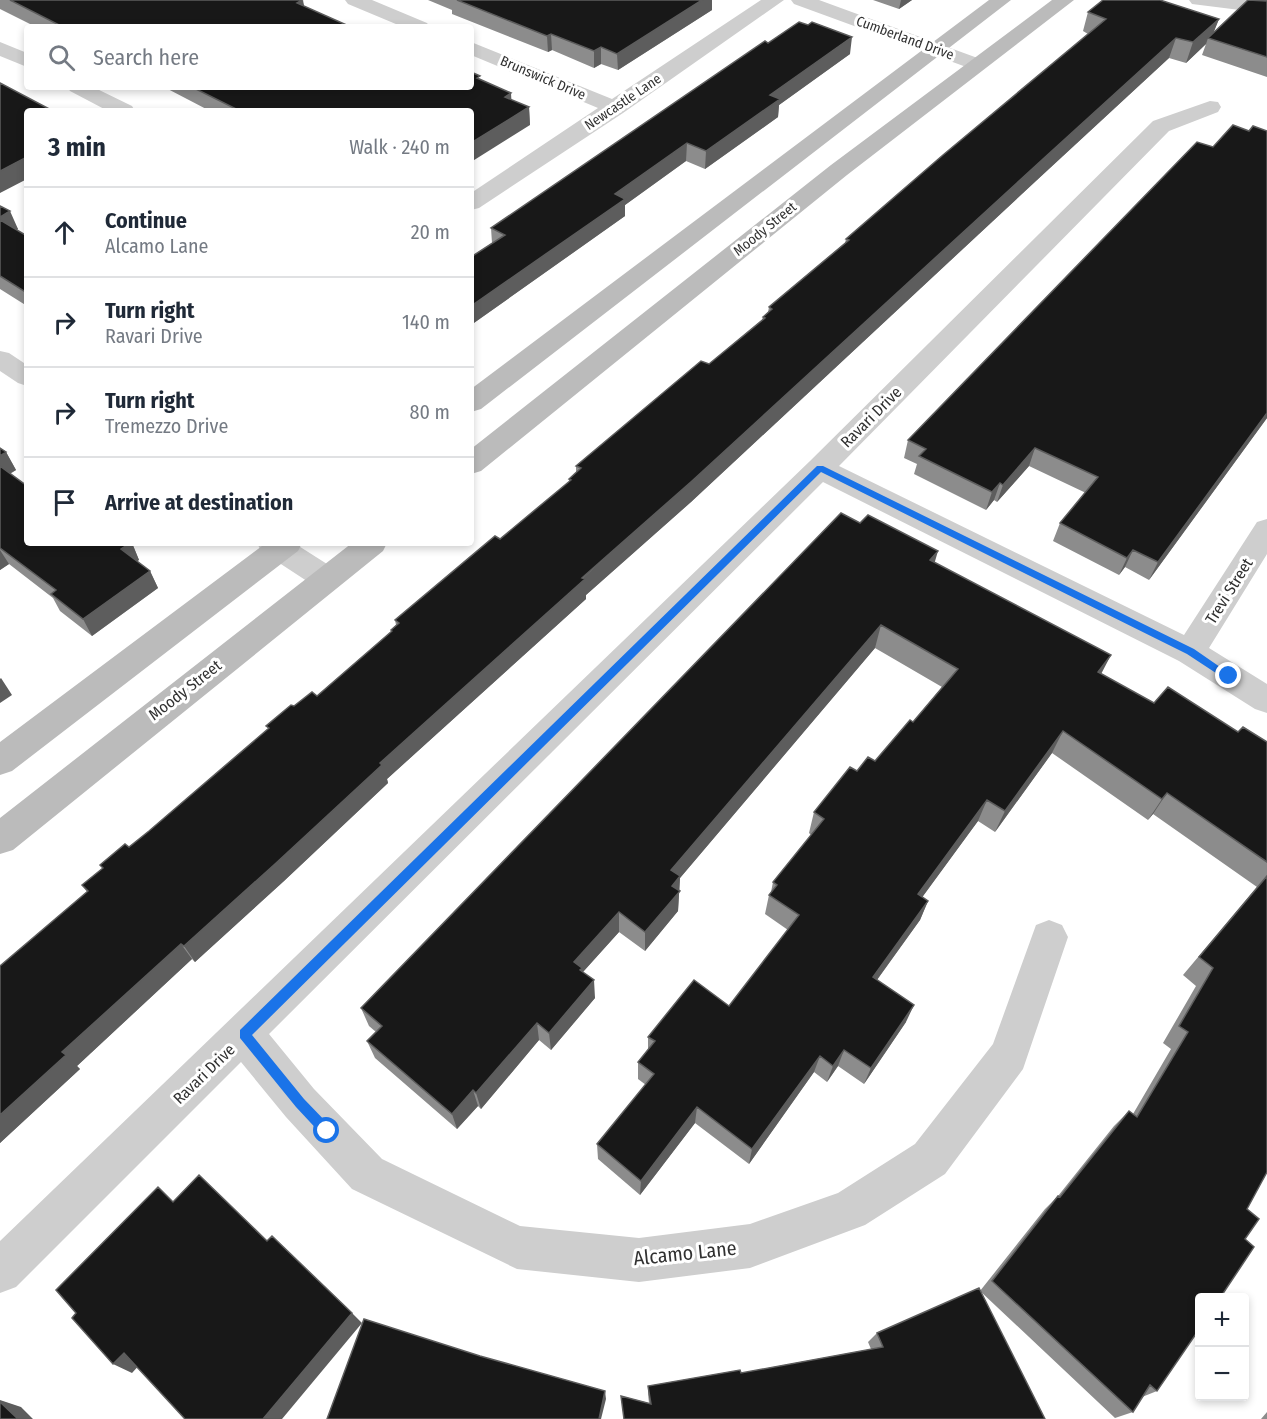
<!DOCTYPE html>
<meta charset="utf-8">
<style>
:root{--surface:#fff;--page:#f6f6f7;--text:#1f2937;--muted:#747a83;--line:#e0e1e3}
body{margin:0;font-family:"Fira Sans Condensed",sans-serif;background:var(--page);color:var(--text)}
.controls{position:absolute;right:18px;bottom:18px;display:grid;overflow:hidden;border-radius:6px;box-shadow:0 3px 9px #0003}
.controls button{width:54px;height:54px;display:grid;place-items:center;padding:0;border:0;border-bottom:2px solid var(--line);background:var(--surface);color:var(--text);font:30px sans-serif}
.stop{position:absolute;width:18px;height:18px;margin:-14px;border:4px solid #1a73e8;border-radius:50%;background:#fff}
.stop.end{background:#1a73e8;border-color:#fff;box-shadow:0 2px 6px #0008}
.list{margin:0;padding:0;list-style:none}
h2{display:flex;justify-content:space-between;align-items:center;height:78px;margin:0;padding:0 24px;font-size:26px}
h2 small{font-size:20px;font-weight:400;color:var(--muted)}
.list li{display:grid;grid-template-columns:39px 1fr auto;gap:18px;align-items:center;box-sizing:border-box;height:90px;padding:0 24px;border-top:2px solid var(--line)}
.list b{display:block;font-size:22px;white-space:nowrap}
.list p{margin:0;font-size:20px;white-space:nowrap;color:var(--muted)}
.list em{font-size:20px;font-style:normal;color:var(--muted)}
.icon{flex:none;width:33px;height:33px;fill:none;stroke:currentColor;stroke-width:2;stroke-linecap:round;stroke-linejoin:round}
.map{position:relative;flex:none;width:1267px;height:1419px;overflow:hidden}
.search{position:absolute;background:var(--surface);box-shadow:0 3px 9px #0003;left:24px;top:24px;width:450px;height:66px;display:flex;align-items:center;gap:15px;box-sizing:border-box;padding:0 21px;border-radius:6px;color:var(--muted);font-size:22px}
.panel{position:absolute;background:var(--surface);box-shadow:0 3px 9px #0003;left:24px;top:108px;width:450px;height:438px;border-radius:6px}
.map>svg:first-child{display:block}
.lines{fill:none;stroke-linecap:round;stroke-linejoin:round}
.minor{fill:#cecece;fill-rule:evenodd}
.secondary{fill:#bbb;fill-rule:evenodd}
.wall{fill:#8c8c8c}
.shaded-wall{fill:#5d5d5d}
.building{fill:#181818;stroke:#5d5d5d;stroke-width:1.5}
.route{fill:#1a73e8}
.labels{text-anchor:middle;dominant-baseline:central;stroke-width:6;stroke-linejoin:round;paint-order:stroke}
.far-street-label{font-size:14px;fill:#313131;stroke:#fff}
.street-label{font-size:16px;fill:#313131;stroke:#fff}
.near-street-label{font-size:20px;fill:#313131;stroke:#fff}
</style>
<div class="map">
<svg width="1267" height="1419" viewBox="0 0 1267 1419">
<rect width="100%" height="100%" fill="#fff"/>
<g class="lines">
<path class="minor" d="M345,0H372L427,23L430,27H403L348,4Z
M761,0H784L623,113L479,208L471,210V193L598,108L471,55V42L612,99Z
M791,0H819L983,60L986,64L983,68H969L794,4Z
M1189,0H1249L1267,6V18L1240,10L1192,4Z
M0,42L27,53V67L0,56Z
M67,87H93L132,106L135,111H108L70,91Z
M1210,101L1218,102L1221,107L1218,112L1169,131L839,466L1184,635L1257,522L1267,519V554L1209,648L1267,684V713L1255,709L1179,661L823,482L269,1034L314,1089L382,1159L520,1226L639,1238L750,1224L838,1193L915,1144L993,1044L1036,925L1049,920L1062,925L1068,937L1023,1069L945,1174L865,1225L750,1268L639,1282L517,1269L352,1189L286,1117L241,1062L16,1287L0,1293V1241L810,461L1153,121Z
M0,351L9,353L27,365V386L18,383L0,371Z
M257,543H294L338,571L342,579L338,587L327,590L316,587L261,551Z"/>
<path class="secondary" d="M989,0H1011L481,409L471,412V389Z
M1052,0H1074L847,175L481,471L471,474V449L831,165Z
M266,543H302L298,551L12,771L0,775V742Z
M352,543H387L383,551L13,850L0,854V818Z"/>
</g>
<path class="wall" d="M0,0H302L304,6L351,27H36L0,9Z
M428,0H712V10L618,70L601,64L594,68L552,50L548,52L452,14V10Z
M873,0H912L899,9Z
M1248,0H1267V77L1202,55L1206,44L1186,63L1169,58L1037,180L691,502L586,595V599L387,779L388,783L284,881L195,962L192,959L77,1066L80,1069L0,1143V966L87,892L82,885L103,868L100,865L129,847L149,831L268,729L266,726L294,706L317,696L391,632V630L396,625L395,620L500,539L569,482V479L576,473V466L709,364L762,320L763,317L768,312L769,307L845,243L846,239L1088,34L1083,31L1088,12L1219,19L1213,33Z
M768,43L850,54L779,105L778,117L705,169L686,161L625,205V216L471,325V257L492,243L491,228Z
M481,80L511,100L529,107L530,125L471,111H210L164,87H471Z
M1249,131H1267V418L1149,580L1125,567L1119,575L1053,541L1060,523L1086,493L1029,466L997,502L994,500L986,510L914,474L917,464L904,458L908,440L1213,147Z
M0,206L18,229L17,230L27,236V306L0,289Z
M0,448L6,452L16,470L10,474L27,543H132L139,560L137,561L150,571L158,588L92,636L60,611L53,598L9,564L0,570Z
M935,563L1101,674L1154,703L1267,742V1172L1247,1209L1245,1239L1157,1391L1142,1397L1133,1412L1115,1418L980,1291L1045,1209L1058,1196L1114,1126L1129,1111L1133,1114L1171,1049L1163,1043L1196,986L1183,975L1257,887L1153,814L1148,820L1052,753L995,832L978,821L922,897L928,901L920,920L877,980L906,1022L864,1084L838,1066L827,1082L814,1072L749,1164L695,1123L640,1195L598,1159L597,1144L646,1085L638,1079V1062L648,1050V1037L729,1006L788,930L765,914L769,895L771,892L773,882L811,835L809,833L814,812L857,771L875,761L913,722L942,687L875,648L680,878L678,911L645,951L619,932L583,972L595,998L551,1050L539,1040L481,1109L478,1106L457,1129L375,1058L367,1041L376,1032L369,1026L361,1008Z
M877,1333L1045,1419H624L621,1396L649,1403L648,1394V1386L741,1373L871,1349L868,1342Z
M1267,1412V1419H1261Z"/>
<path class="shaded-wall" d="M303,0L306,17L297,3Z
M702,0H712V10L618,70L617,54Z
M901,0H912L899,9Z
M1219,19L1211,39L1208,38L1206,44L1186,63L1193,42Z
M551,34L552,50L548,52L547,36Z
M852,37L850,54L779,105L778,117L705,169L706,151L770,95Z
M1176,38L1169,58L1037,180L691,502L586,595V599L387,779L388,783L284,881L195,962L184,946L380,763Z
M601,47V64L594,68V51Z
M511,93L512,111L505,97Z
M529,107L530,125L471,162V143Z
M687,143L686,161L625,205V216L471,325V306L615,194Z
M27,157V179L0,193V171Z
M10,211L18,229L5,236L0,225V217Z
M1267,413V418L1149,580L1158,562Z
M1035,448L1029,466L997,502L1003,485Z
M6,452L16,470L2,478L0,474V456Z
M1000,483L994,500L986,510L992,492Z
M130,543H132L139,560L129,567L121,549Z
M0,550L9,564L0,570Z
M1133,550L1125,567L1119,575L1127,558Z
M938,551L931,575L930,560Z
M150,571L158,588L92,636L83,619Z
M881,625L875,648L680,878L678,911L645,951V932L671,870Z
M1111,655L1099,678L1098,672Z
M1,678L12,695L0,703V679Z
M1063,731L1052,753L995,832L1005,811Z
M1167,793L1153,814L1148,820L1162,799Z
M987,800L978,821L910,914L918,894Z
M928,901L920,920L866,995L873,977Z
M619,912V932L582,973L574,962Z
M181,944L192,959L77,1066L80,1069L0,1143V1115L62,1052Z
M594,980L595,998L551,1050L549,1033Z
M914,1005L906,1022L864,1084L871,1068Z
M537,1023L539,1040L481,1109L476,1093Z
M844,1050L838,1066L827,1082L833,1066Z
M820,1056L814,1072L749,1164L752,1149Z
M473,1090L478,1106L457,1129L452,1114Z
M697,1107L695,1123L640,1195L641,1181Z
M352,1313L362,1323L282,1419H263Z
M124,1353L142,1362L132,1373L113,1364Z
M605,1391L606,1399L601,1419H599Z
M0,1400L21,1407L33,1419H18L0,1402Z"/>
<path class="building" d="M10,0H302L297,3L351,27H63Z
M457,0H702L617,54L601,47L594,51L551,34L547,36Z
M1103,0H1160L1219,19L1193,42L1176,38L1043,159L692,481L582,578L585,579L380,763L382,765L275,864L184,946L181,944L62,1052L66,1055L0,1115V966L88,891L82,885L103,868L100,865L125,844L129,847L149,831L269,728L266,726L291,705L294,706L312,692L317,696L392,631L391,630L399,623L395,620L495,536L500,539L571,480L569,479L581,468L576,466L701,361L709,364L765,318L763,317L772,309L769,307L849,240L846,239L943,155L1106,19L1088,12Z
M1248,0L1267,1V57L1208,38Z
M799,22L808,25L812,22L852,37L770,95L780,99L706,151L687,143L615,194L625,199L471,306V257L505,235L491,228L765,41L768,43Z
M471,72L480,76L477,78L511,93L505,97L529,107L471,143V111H240L192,87H471Z
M0,83L53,111H27V157L0,171Z
M1233,125L1249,131L1253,126L1267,131V413L1158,562L1133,550L1127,558L1060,523L1098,477L1035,448L1003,485L1000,483L992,492L919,456L926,449L908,440L1197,142L1213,147Z
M0,206L10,211L0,217Z
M0,220L27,236V293L0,276Z
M0,448L6,452L0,456Z
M0,466L27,486V543H130L121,549L150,571L83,619L51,594L56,590L0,548Z
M841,513L860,523L868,515L938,551L930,560L1111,655L1098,672L1154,703L1168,687L1238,732L1243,727L1267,742V862L1167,793L1162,799L1063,731L1005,811L987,800L918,894L928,901L873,977L914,1005L871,1068L844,1050L833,1066L820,1056L752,1149L697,1107L641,1181L597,1144L654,1074L638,1062L655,1041L648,1037L694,980L729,1006L799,915L769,895L777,885L773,882L824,819L814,812L850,767L857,771L868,757L875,761L910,720L913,722L958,669L881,625L671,870L680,876L672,886L680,891L645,932L619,912L574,962L582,968L580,970L594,980L549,1033L537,1023L476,1093L473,1090L452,1114L367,1041L382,1026L361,1008Z
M1267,876V1172L1247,1209L1259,1219L1245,1239L1254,1247L1220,1298H1200V1328L1157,1391L1150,1385L1133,1412L992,1281L1058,1196L1060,1197L1129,1111L1137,1117L1188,1032L1179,1026L1213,968L1199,957Z
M199,1175L267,1241L272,1236L352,1313L263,1419H185L124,1353L113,1364L72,1318L76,1313L56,1290L158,1187L173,1202Z
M979,1288L1045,1419H624L621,1396L651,1404L648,1386L740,1370L741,1373L883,1347L877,1333Z
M364,1319L480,1356L605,1391L599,1419H327Z
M0,1402L18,1419H0Z"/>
<path class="route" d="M817,466H823L1194,649L1233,676L1229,680L1225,679L1187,654L821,472L252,1035L304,1099L331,1127V1136H323L296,1107L240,1038V1030Z"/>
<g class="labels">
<g class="far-street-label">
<text transform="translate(905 38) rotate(20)">Cumberland Drive</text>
<text transform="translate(543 78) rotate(23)">Brunswick Drive</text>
<text transform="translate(623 102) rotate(-34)">Newcastle Lane</text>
<text transform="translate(765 229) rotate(-39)">Moody Street</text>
</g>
<g class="street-label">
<text transform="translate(871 417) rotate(-45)">Ravari Drive</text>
<text transform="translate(1229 591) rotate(-58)">Trevi Street</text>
<text transform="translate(185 690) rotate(-38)">Moody Street</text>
<text transform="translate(204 1074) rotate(-44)">Ravari Drive</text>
</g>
<g class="near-street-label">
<text transform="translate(685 1253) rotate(-6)">Alcamo Lane</text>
</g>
</g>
</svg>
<div class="controls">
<button>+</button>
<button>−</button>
</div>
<div class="stop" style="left:327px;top:1131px"></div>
<div class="stop end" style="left:1229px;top:676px"></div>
<div class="search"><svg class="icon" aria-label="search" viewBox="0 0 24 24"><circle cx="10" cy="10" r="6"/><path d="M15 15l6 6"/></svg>Search here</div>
<section class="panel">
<h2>3 min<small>Walk · 240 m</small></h2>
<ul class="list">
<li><svg class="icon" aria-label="ahead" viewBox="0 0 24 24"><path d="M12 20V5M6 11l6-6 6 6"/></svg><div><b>Continue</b><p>Alcamo Lane</p></div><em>20 m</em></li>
<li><svg class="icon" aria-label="right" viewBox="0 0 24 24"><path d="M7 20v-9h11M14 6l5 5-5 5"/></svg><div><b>Turn right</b><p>Ravari Drive</p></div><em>140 m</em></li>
<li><svg class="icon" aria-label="right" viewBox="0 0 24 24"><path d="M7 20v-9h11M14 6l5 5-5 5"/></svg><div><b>Turn right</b><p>Tremezzo Drive</p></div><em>80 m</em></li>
<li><svg class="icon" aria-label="arrive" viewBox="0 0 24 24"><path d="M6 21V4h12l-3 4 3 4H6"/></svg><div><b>Arrive at destination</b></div></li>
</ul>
</section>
</div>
